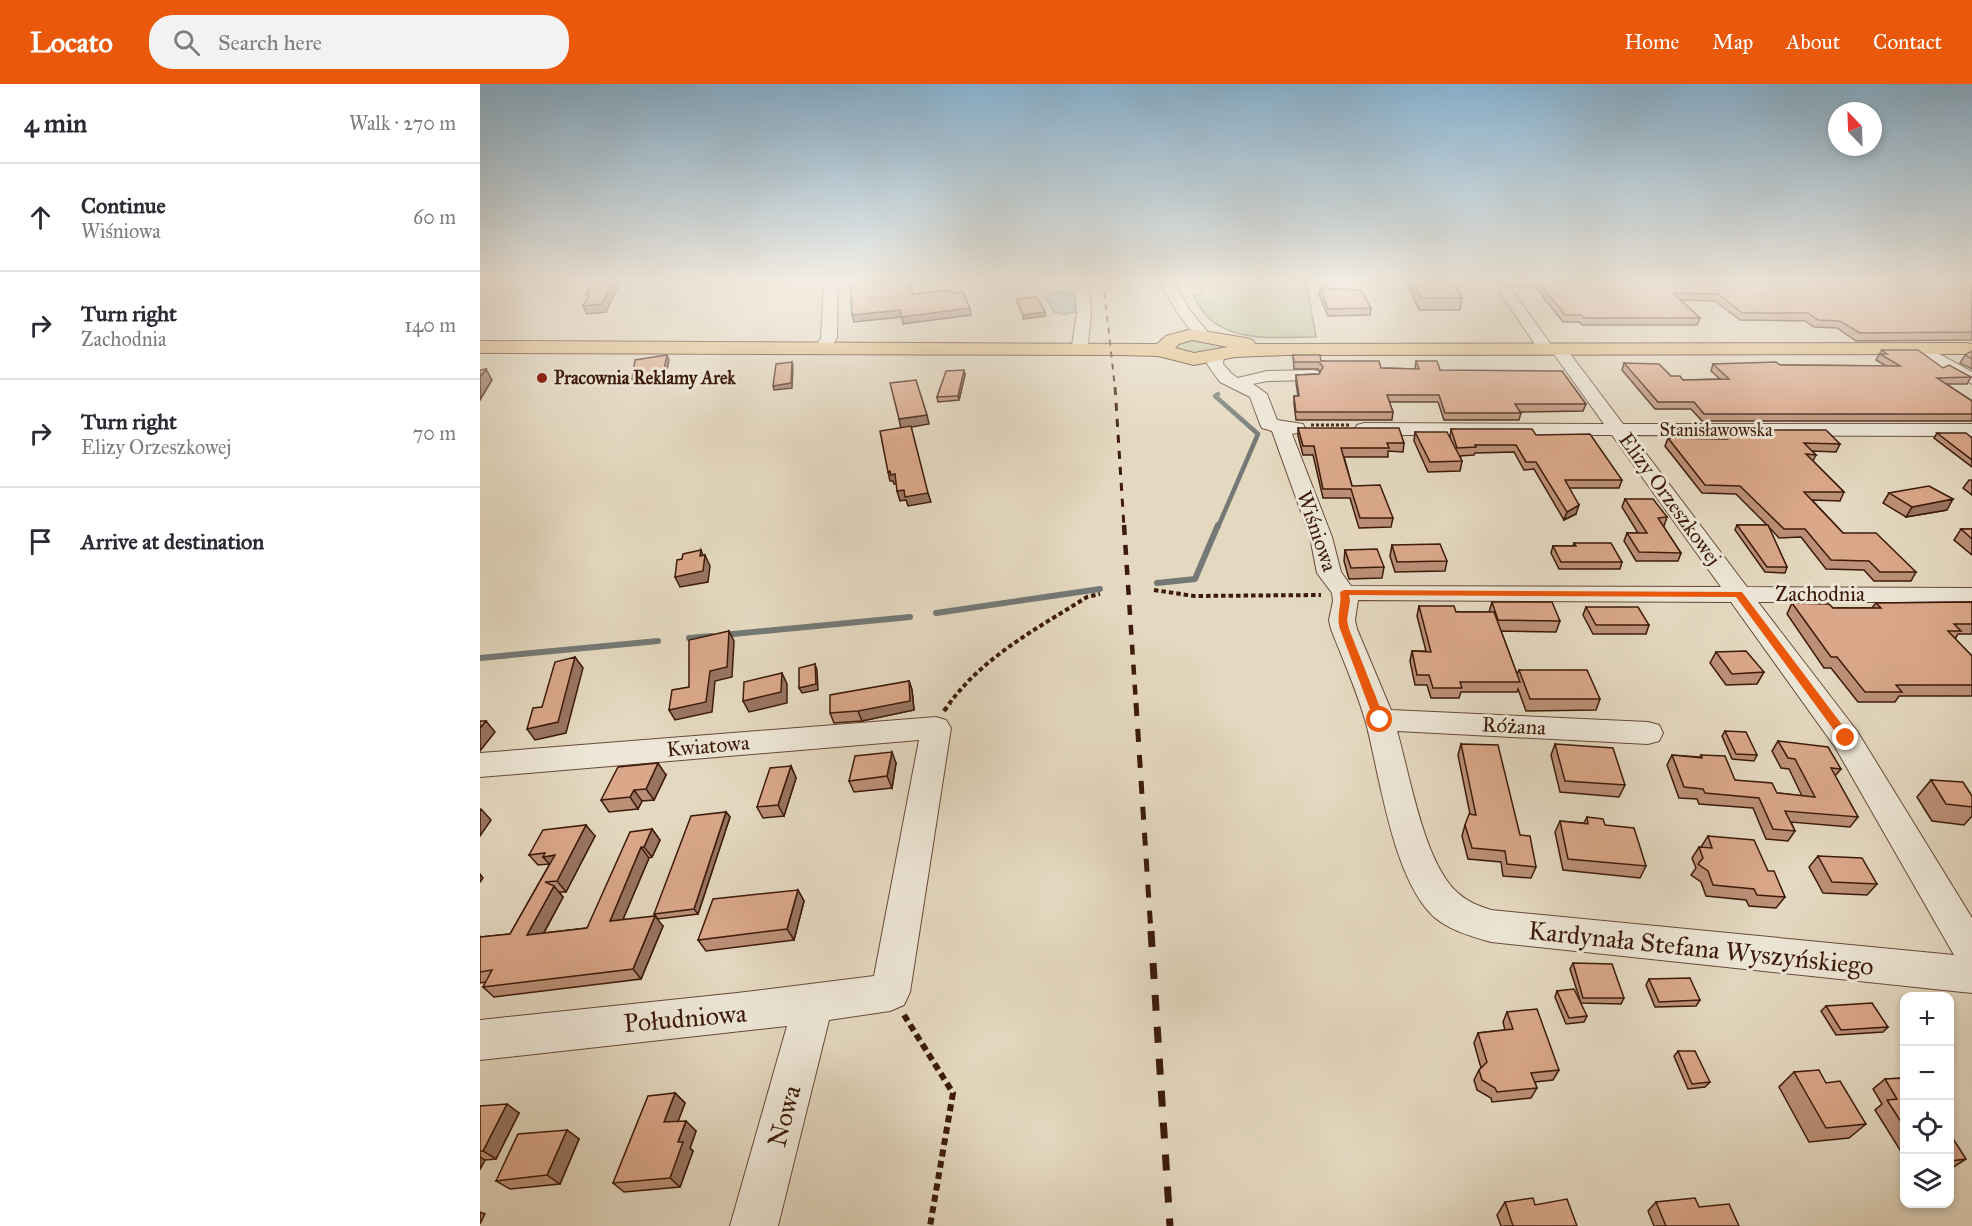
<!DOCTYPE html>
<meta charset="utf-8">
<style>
:root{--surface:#fff;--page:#f2f2f3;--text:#2b2b33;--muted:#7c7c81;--line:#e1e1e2;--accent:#ea580c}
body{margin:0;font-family:"IM FELL Great Primer",serif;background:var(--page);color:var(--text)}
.controls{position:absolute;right:18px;bottom:18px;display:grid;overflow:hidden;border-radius:12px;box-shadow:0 3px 9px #0003}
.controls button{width:54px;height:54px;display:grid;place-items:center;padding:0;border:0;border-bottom:2px solid var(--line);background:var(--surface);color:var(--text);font:30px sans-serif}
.compass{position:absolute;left:1348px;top:18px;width:54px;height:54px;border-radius:50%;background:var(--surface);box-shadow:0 3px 9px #0003;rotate:337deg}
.stop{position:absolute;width:18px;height:18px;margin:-14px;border:4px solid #ea580c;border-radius:50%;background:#fff}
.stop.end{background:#ea580c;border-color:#fff;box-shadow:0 2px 6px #0008}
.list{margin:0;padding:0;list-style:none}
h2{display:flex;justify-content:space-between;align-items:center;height:78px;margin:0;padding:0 24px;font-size:26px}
h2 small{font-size:20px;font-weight:400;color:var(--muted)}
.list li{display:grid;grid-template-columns:39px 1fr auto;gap:18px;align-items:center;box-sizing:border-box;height:108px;padding:0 24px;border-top:2px solid var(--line)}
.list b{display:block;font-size:22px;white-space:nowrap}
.list p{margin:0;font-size:20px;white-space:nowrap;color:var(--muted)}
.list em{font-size:20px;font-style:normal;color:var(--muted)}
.icon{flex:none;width:33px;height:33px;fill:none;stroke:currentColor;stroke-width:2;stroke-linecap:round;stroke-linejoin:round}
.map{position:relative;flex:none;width:1492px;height:1142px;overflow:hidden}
header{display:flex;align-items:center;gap:36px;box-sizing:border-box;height:84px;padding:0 30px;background:var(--accent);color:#fff}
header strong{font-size:28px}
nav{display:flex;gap:33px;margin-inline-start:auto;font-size:21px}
.search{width:420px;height:54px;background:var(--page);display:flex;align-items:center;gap:15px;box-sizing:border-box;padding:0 21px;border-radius:24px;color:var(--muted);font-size:22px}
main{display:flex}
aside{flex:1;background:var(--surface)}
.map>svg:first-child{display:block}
.green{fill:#b7be91;stroke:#7a6c4e;stroke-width:1.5}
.water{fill:#99b8bc;stroke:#747975;stroke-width:1.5}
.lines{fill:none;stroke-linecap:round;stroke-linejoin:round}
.stream-far1{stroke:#747975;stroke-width:4.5}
.stream{stroke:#747975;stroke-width:6}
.minor-casing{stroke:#674a38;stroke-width:2}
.major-casing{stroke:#3d1b0a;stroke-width:2}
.path-far3{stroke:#3d1b0a;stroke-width:3;stroke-dasharray:3 2;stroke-linecap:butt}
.path-far2{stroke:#3d1b0a;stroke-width:4;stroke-dasharray:4.5 3;stroke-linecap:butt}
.path-far1{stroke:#3d1b0a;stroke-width:4.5;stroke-dasharray:5 4;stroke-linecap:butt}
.path{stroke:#3d1b0a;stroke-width:6;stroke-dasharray:7 4.5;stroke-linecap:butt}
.minor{fill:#ede6d6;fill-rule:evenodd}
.major{fill:#e2bc80;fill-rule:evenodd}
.rail-far4{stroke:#3d1b0a;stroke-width:2;stroke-dasharray:6 6;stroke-linecap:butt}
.rail-far3{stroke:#3d1b0a;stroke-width:3;stroke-dasharray:8 8;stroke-linecap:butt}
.rail-far2{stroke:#3d1b0a;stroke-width:4.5;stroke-dasharray:10 10;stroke-linecap:butt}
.rail-far1{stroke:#3d1b0a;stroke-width:5;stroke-dasharray:13 13;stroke-linecap:butt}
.rail{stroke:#3d1b0a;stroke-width:7;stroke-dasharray:16 16;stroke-linecap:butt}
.wall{fill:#bb9077;stroke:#3d1b0a;stroke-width:1.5}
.shaded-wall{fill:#997561;stroke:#3d1b0a;stroke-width:1.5}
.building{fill:#daa78a;stroke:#3d1b0a;stroke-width:1.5}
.route{fill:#ea580c}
.poi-dot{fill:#8f2418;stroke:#ede6d6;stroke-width:2}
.labels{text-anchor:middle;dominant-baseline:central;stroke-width:6;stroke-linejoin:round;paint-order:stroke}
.far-poi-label{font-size:18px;font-weight:bold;fill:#3d1b0a;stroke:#ede6d6;text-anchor:start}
.far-street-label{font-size:18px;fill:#3d1b0a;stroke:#ede6d6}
.street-label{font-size:21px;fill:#3d1b0a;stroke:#ede6d6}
.near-street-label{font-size:26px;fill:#3d1b0a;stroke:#ede6d6}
</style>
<header>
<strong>Locato</strong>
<div class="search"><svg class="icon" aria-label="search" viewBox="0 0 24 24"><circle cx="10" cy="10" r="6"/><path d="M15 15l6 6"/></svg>Search here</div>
<nav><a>Home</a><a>Map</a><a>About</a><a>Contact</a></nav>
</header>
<main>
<aside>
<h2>4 min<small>Walk · 270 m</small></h2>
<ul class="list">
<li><svg class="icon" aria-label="ahead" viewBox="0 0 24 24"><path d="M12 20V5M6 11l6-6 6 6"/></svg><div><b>Continue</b><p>Wiśniowa</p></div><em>60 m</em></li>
<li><svg class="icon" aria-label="right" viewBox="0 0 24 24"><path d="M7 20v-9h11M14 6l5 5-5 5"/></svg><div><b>Turn right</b><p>Zachodnia</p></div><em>140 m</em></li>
<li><svg class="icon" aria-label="right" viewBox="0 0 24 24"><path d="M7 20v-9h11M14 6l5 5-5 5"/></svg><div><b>Turn right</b><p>Elizy Orzeszkowej</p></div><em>70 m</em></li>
<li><svg class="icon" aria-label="arrive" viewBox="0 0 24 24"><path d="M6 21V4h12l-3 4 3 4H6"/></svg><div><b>Arrive at destination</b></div></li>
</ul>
</aside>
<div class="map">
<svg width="1492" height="1142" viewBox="0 0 1492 1142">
<rect width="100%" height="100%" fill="#e4d8c0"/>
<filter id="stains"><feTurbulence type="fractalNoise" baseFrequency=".00333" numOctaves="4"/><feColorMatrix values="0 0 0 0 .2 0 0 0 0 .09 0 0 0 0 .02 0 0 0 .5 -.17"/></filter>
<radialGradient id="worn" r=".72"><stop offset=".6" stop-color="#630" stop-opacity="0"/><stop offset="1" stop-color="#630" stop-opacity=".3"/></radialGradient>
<path class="green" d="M717,196H826L836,253C792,253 733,262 714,211L721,210Z
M706,255L741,261L740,266L701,271L692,262Z"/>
<path class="water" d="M587,207L595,212V228L584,230L574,228L565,212L572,208Z"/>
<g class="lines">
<path class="stream-far1" d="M738,443L778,350L735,312L738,310"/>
<path class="stream" d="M677,499L715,495L738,441
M456,529L620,505
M243,551L430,533
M209,554L232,552
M0,574L178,557"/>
<defs>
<path id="minor" d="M344,196H358L357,254L351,263L345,265L337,260L341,254Z
M594,196H608L611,229L608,261L600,266L592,261L597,229Z
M679,196H693L709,225L730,251L727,254H717C702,236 689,217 679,196Z
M1012,196H1100L1099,201L1094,202H1029L1072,262L1070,265H1058Z
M1469,196H1486L1492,200V209Z
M1079,261L1085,263L1143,340H1492V352L1152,351L1267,503L1492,504V518H1278L1377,647L1492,834V909L1011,858C990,852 965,845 950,829C912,788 900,693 886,639C877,607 863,576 851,545L849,536L853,517L852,509L837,489L830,453L792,347L782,344L780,340L770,313L740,298L727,280L728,272L736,267L742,269L744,272L743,280L752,290L758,294L787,287L832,286L838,287L840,291L838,295L832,296L787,297L773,300L787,310L797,336L823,340L825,344L823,348L812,350L852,453L861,488L871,502L1241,503L1132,351H884L877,349L875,345L877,341L884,339L1124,340L1071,266ZM878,516L1251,518L1355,663L1474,871L1011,826C999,822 988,818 978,809C944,780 930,691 917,647L1168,660L1179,657L1183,649L1179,641L1168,638L911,626L877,545L875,536Z
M1443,261L1492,288V300L1437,269L1435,266Z
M456,633L466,636L471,644L430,908L424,921L410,927L349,936L298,1142H250L307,942L0,976V936L257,909L394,892L439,656L0,693V669Z"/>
<path id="major" d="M712,245L766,254L773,256L775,260L1487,259L1492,260V270L806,271L755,273L714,281L678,272L640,271L0,269V257L677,260L686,252ZM712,256L748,263L714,269L695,264L699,260Z"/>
</defs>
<use href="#minor" class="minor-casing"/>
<use href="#major" class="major-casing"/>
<path class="path-far3" d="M831,341H869"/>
<path class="path-far2" d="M674,506L714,512L841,511
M469,620C504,572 558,544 607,513L620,510"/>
<path class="path-far1" d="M464,627L470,619"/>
<path class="path" d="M424,931L473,1009L450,1142"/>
<use href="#minor" class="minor"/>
<use href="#major" class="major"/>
<path class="rail-far4" d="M623,196L635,304"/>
<path class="rail-far3" d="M635,303L644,443"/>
<path class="rail-far2" d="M644,441L656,620"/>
<path class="rail-far1" d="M656,619L671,849"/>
<path class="rail" d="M671,847L690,1142"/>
</g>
<path class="wall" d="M928,196H972L982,214L980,226H939L927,199Z
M1492,196V256L1376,257L1357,244L1334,243L1325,237L1260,236L1235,217L1201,216L1220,234L1217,241H1102L1099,238H1083L1056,204L1058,197H1483Z
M840,204L891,224L890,231L848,232L839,211Z
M1402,266L1463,284L1491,293L1487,300H1466L1492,317V337H1222L1211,325H1175L1142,286L1144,279L1203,296L1240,295L1231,287L1233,280L1406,282L1396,276Z
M1492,267V285L1480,279L1485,271Z
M813,271L841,277L901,284L935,285L936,277L960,286L1106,320L1103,327L1040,328L1041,329L1039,336H964L958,318H909L913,328L912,336H816L814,320V312H818L816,299V291L839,290L840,288L838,285H814Z
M485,291L479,316L458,318L457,313Z
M818,344L924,359L923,368L908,367V373H864L872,402L913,434L911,443L879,444L870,414H843L833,371H823L818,352Z
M971,345L1056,351L1142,396L1139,404H1089L1096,430L1084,436L1054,385L1044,386L1034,368L995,369L994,371L980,372L982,377L980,387L948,388L934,357L935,348L970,353Z
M1239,346L1360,360L1356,368L1332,367L1336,371L1333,377L1364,408L1360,417L1332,416L1363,449L1436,488L1431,497H1394L1384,486L1346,485L1321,453L1299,454L1288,442L1307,483L1305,489L1285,488L1255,446L1257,441H1287L1256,410L1222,409L1185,362L1188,354L1237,355L1236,353Z
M1457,349L1492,354V383L1454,354Z
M1489,396H1492V411L1483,404Z
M1409,409L1467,426L1426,433L1403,419Z
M1145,415L1187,433L1184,442H1183L1201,469L1198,477H1156L1144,457L1147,449H1158L1142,423Z
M1481,445H1492V471L1474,456Z
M1094,459L1142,478L1140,485H1079L1071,469L1073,462H1093Z
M912,461L967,477L965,487L915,488L910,472Z
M865,466L904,483L902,494L869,495L864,477Z
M1012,518L1080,537L1076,548L1021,547L1037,590L1039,586L1120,615L1116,626L1046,627L1038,605L1037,608H981L979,614H951L947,601H935L930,577L932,567H946L937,532L939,522L976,528H1009Z
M1492,518V550H1478L1475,555L1492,572V612H1419L1415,618H1378L1351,584H1344L1307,530L1312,519L1353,524H1392L1396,519Z
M1106,523L1169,541L1166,550H1113L1103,531Z
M1236,568L1284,588L1277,600L1246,601L1230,579Z
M429,597L432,606L434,626L382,637L354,639L350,629Z
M1245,647L1277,671L1274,677L1252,675L1242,652Z
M1298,657L1361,685L1355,692L1378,733L1370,743L1311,738L1315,747L1308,757L1286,755L1273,724L1219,720L1217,715L1199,714L1187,681L1192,671L1220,673L1221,671L1255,696L1297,709L1322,712L1309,685L1301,684L1292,667Z
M981,660L1040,751L1056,783L1051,794L1023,792L1021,778L988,775L982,752L985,741L990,730L978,671Z
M1075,660L1145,701L1139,713L1080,708L1071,671Z
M416,679L412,704L374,708L369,697Z
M311,682L316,694L304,732L283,734L277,723Z
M186,691L174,716L162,717L158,725L129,728L121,716Z
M1451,696L1492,712V732L1484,741L1452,737L1437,713Z
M246,728L250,733L218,830L178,835L174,830Z
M1107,733L1125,741L1166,782L1160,794L1083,786L1075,748L1080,737L1104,739Z
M172,745L180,756L172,773L169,774L143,835L183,842L161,895L14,913L3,903L6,898L0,899V852L1,853L30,850L69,781V780L58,781L49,771L115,752L86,808H79L83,813L64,849L107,844Z
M1228,752L1288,787L1305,813L1296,824L1269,822L1266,816L1226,812L1221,798L1211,791L1216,784L1212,774L1219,763H1221Z
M1338,772L1397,800L1387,811L1343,809L1329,783Z
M318,806L324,817L314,856L226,867L218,856Z
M1093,879L1144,914L1141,920L1101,919L1090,885Z
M1169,895L1220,916L1216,922L1175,923L1166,901Z
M1077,907L1107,932L1104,938L1086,940L1075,913Z
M1346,922L1408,943L1403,948L1356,951L1341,927Z
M1027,928L1079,986L1073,996L1055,998L1057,1004L1051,1014L1012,1018L1011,1014L997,1006L994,996L999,986L1001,984L994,959L998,949L1025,946L1023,938Z
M1198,967L1230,998L1225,1003L1208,1005L1194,972Z
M1314,988L1346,999L1386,1040L1369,1054L1329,1058L1299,1003Z
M1425,994V1074L1395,1026L1402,1020L1393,1005L1405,995Z
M195,1009L205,1019L198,1037L216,1047L210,1064L213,1067L200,1103L144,1108L133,1099Z
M0,1022L39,1029L16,1075L5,1076L0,1085Z
M87,1046L99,1055L80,1100L30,1105L16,1097Z
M1486,1075L1472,1084H1470V1077Z
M1025,1118L1055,1121L1097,1142H1021L1017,1131Z
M1176,1118L1219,1123L1259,1142H1174L1168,1127Z"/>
<path class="shaded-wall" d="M134,196H141L126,228L107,230L103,222Z
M490,224L491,231L423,240L422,233L374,238L372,231L420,226Z
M565,228V232L543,235V231Z
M187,271L189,276L185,295L155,299L152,295Z
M312,278L313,282L312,304L294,306L293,302Z
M6,285L12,296L0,316V293Z
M484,286L485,291L479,316L478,312Z
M447,331L449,340L421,345L419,335Z
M410,387L415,390L418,399L414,400L413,397H410L408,388Z
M424,406L448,409L451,418L428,422L426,416L420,417L417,407Z
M1473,415L1467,426L1426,433L1432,423Z
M1099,421L1096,430L1084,436L1087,428Z
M221,466L224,474L225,471L230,482L228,498L200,503L195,493L220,472Z
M249,547L254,557L252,593L235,597L232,628L195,636L189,626L230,587Z
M95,573L103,584L86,649L55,656L47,645Z
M335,580L337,586L338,606L322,609L319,604Z
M302,589L307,600V619L269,628L263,617Z
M429,597L432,606L434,626L382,637L378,627Z
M6,637L15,648L0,667V644Z
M412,668L416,679L412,704L407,692Z
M178,679L186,691L174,716L166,705Z
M311,682L316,694L304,732L298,721Z
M154,706L162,717L158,725L150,713Z
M1,725L11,736L0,752V727Z
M246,728L250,733L218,830L214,825Z
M106,741L115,752L86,808L77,797Z
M172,745L180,756L172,773L164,763Z
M161,763L169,774L138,847L130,837Z
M75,771L72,783L63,773Z
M0,790L3,794L0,798Z
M74,802L83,813L57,861L47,851Z
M318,806L324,817L314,856L307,845Z
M175,832L183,842L161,895L153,885Z
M195,1009L205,1019L194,1048L184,1038Z
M27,1020L39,1029L16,1075L3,1067Z
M206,1037L216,1047L210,1064L213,1067L200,1103L190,1094L198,1058Z
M87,1046L99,1055L80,1100L67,1091Z
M0,1073L5,1076L0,1085Z
M0,1128L5,1130L0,1140Z"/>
<path class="building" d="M114,196H134L122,220L103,222L109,211H106Z
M370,196H429L433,210L470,206L471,209L483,208L490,224L422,233L420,226L372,231Z
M933,196H972L982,214H941Z
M1484,196H1492V248L1380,249L1360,237L1338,236L1328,229H1262L1238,210L1193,209L1220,234H1104L1101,231H1085L1058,197H1483Z
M840,204L881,206L891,224L848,225Z
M557,213L565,228L543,231L536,215Z
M1402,266H1438L1463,284L1469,281L1491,293L1457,294L1492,317V330H1224L1214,318H1178L1144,279L1179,280L1191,292H1200L1203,296L1249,295L1233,280L1296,278L1300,281L1420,282L1400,270H1407Z
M1492,267V275L1485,271Z
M187,271L183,290L152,295L155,276Z
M813,271H840L841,277H899L901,284L939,285L936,277H957L960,286L1082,287L1106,320H1035L1041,329H965L959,311H907L913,328H816L814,312H819L816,291L839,290L843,283L839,278H814Z
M312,278L311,299L293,302L296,280Z
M6,285L0,293V286Z
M484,286L478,312L457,313L466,287Z
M436,296L447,331L419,335L410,299Z
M431,342L448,409L425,413L424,406L417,407L415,390L411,391L410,387L408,388L400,347Z
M818,344H919L924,359H907L909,364H861L872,402L900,401L913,434H880L871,405H843L834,362H823Z
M971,345H1052L1056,351L1110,350L1142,396H1085L1099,421L1087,428L1056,378H1046L1036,361H995L996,363L977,364Z
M1239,346H1346L1360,360L1324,359L1336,371L1326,370L1364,408H1324L1363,449H1396L1436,488H1400L1389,477L1351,476L1325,445H1304L1260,402L1225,401L1188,354L1247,355Z
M935,348H967L982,377L950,378Z
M1457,349H1486L1492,354V376Z
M1449,402L1473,415L1432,423L1409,409Z
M1145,415H1173L1187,433L1178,434L1201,469L1159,468L1147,449H1167Z
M1257,441H1288L1307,483H1287Z
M1481,445H1492V455Z
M1094,459H1131L1142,478H1081L1073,462H1096Z
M960,460L967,477L917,478L912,461Z
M897,465L904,483L871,484L865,466Z
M221,466L220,472L225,471L223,487L195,493L197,476L202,475L203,470Z
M1012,518H1072L1080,537L1018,536Z
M1492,518V540H1474L1481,547H1468L1492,572V601H1416L1422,608H1385L1357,573H1351L1312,519L1349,520L1353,524H1401L1396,519Z
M939,522H974L976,528H1014L1040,598H980L982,604H953L949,591H937L932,567L951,568Z
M1106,523H1158L1169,541H1116Z
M249,547L247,583L230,587L226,618L189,626L192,606L209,603V556Z
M1266,567L1284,588L1252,590L1236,568Z
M95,573L78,638L47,645L53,624L62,623L75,578Z
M335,580L336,600L319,604V584Z
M1039,586H1107L1120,615H1050Z
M302,589L301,608L263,617L264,598Z
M429,597L430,617L378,627L350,629V611Z
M0,637H6L0,644Z
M1245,647L1266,648L1277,671L1256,670Z
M1298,657L1348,663L1361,685L1351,684L1378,733L1305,727L1315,747L1293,745L1279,714L1225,709L1223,705L1204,703L1192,671L1222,674L1221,671L1245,672L1255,696L1292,699L1297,709L1335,713L1315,675L1308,674Z
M981,660L1018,661L1040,751L1050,752L1056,783L1027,780L1025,767L992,764L985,741L989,730L996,731Z
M1075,660L1133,664L1145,701L1085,697Z
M412,668L407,692L369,697L375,672Z
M178,679L166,705L154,706L150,713L121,716L138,683Z
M311,682L298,721L277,723L290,684Z
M1451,696L1483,698L1492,712V723L1466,720Z
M246,728L214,825L174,830L211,732Z
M1107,733L1123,735L1125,741L1154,744L1166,782L1088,775L1080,737L1108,740Z
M106,741L77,797L65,798L74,802L47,851L107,844L150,748L172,745L164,763H161L130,837L175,832L153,885L3,903L12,886L0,888V853L30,850L75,771L63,773L65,769L49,771L63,746Z
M1228,752L1274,756L1288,787H1294L1305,813L1277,811L1274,805L1233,801L1228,787L1218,780L1223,774L1219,763L1232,764Z
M1338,772L1382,774L1397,800L1352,798Z
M318,806L307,845L218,856L233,815Z
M1093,879L1132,880L1144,914H1103Z
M1210,894L1220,916L1179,918L1169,895Z
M1094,905L1107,932L1089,934L1077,907Z
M1392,919L1408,943L1361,946L1346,922Z
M1057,925L1079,986L1051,989L1057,1004L1017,1008L1015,1004L1002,996L999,986L1007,978L998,949L1033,945L1027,928Z
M1198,967H1215L1230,998L1212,1000Z
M1339,986L1346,999L1360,997L1386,1040L1346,1044L1314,988Z
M1425,994V1044L1407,1016L1417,1015L1405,995Z
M195,1009L184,1038L206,1037L198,1058H203L190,1094L133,1099L168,1012Z
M27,1020L3,1067H0V1022Z
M87,1046L67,1091L16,1097L38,1050Z
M1470,1050L1486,1075L1470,1077Z
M1053,1114L1055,1121L1087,1115L1097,1142H1033L1025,1118Z
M1215,1114L1219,1123L1249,1120L1259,1142H1186L1176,1118Z"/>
<linearGradient id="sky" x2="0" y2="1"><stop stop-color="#88b6d6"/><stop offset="0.55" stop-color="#f3ede3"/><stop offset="1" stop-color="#f3ede3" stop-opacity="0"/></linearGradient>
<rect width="1492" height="356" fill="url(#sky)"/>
<path class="route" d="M864,506L1262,508L1372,654L1370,657H1362L1256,513L869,511L870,517L867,536L869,545L905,636L900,640L894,636L860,545C856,532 862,521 860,508Z"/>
<circle class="poi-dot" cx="62" cy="294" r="6"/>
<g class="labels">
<g class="far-poi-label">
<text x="74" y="294">Pracownia Reklamy Arek</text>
</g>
<g class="far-street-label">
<text x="1236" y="346">Stanisławowska</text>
</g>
<g class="street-label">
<text transform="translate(1190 415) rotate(54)">Elizy Orzeszkowej</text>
<text transform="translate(837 447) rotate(71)">Wiśniowa</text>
<text x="1340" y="510">Zachodnia</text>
<text transform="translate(1034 642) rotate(3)">Różana</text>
<text transform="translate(228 662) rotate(-5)">Kwiatowa</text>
</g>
<g class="near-street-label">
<text transform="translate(1221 864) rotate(6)">Kardynała Stefana Wyszyńskiego</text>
<text transform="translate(205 934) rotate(-5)">Południowa</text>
<text transform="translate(304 1032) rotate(-75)">Nowa</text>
</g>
</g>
<rect width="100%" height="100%" filter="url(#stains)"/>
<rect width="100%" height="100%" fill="url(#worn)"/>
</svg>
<div class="controls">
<button>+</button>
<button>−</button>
<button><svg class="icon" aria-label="locate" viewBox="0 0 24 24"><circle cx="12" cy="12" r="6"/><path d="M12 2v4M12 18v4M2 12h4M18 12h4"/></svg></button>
<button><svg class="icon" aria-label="layers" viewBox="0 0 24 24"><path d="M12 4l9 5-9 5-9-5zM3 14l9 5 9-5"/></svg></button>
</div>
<svg class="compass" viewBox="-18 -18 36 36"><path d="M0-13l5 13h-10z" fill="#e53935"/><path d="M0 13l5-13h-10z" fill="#7c7c81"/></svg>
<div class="stop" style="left:900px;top:636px"></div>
<div class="stop end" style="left:1366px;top:654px"></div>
</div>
</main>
